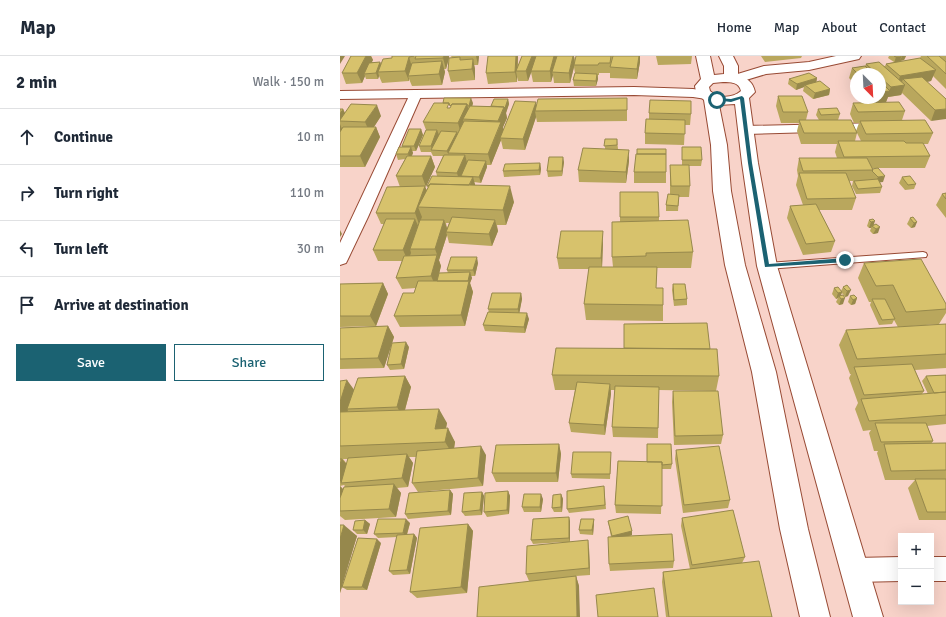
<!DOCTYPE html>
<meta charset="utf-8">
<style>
:root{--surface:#fff;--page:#f6f6f7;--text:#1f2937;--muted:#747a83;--line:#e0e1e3;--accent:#1b6272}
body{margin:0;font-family:Signika,sans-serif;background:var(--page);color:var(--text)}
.controls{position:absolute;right:12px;bottom:12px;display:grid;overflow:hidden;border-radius:0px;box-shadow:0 4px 16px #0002}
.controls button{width:36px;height:36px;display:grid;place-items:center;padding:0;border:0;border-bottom:1px solid var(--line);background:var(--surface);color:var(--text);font:20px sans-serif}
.compass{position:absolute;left:510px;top:12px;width:36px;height:36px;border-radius:50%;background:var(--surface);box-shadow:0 4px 16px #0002;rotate:156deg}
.stop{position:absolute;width:12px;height:12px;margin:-9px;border:3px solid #1b6272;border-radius:50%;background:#fff}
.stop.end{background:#1b6272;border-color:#fff;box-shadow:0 1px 4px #0008}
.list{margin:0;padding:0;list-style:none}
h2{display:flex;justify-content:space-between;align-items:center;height:52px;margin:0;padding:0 16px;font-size:17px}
h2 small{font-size:13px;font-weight:400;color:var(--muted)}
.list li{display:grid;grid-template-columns:26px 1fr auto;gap:12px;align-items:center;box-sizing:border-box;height:56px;padding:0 16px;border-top:1px solid var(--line)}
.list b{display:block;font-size:15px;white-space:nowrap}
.list em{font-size:13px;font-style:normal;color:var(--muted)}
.actions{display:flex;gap:8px;padding:12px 16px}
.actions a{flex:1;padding:9px 0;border:1px solid var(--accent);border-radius:0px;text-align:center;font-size:14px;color:var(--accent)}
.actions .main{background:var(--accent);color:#fff}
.icon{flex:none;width:22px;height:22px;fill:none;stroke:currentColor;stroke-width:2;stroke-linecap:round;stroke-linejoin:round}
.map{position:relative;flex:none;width:606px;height:561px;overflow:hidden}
header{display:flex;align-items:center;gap:24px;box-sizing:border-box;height:56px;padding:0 20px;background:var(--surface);border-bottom:1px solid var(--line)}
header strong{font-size:19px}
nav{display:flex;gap:22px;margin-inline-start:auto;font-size:14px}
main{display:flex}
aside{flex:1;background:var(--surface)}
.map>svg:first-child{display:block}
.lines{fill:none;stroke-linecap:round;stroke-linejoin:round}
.service-casing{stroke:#984a34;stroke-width:2}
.minor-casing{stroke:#984a34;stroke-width:2}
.tertiary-casing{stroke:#984a34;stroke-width:2}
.primary-casing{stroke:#984a34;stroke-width:2}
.service{fill:#fff;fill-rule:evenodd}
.minor{fill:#fff;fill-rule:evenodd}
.tertiary{fill:#fff;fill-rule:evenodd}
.primary{fill:#fff;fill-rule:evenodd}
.wall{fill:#b9a75d;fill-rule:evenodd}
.shaded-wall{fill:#96884c}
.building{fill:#d7c26c;stroke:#96884c}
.route{fill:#1b6272}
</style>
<header>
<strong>Map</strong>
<nav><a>Home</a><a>Map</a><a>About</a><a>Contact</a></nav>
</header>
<main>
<aside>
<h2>2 min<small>Walk · 150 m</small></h2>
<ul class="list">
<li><svg class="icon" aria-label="ahead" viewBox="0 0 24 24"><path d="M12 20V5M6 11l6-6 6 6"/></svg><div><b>Continue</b></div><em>10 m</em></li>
<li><svg class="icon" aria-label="right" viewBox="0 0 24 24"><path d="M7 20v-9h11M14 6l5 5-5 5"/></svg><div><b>Turn right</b></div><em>110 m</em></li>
<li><svg class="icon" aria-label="left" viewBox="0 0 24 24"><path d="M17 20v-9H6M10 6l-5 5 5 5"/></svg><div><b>Turn left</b></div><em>30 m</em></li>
<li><svg class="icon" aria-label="arrive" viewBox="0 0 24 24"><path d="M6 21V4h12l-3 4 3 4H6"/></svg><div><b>Arrive at destination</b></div></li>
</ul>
<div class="actions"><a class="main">Save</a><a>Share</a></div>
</aside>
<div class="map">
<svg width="606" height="561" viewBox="0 0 606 561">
<rect width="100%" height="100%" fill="#f8d3c9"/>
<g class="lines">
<defs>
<path id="service" d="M583,196L586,197L587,199L586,201L427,213L423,210L427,207Z"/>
<path id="minor" d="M76,34L80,36L82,38L28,161L8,203L6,207L0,209V187L70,38L72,36Z
M541,67L545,68L547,71L545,74L406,78L402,77L400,74L402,71L406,70Z
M561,501V525L515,526L507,522L503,514L507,506L515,502Z
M591,501H606V525H591Z"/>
<path id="tertiary" d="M496,0H521L519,3L469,14L426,18L396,27L391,26L389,23L391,20L424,10L469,6Z
M294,31L353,33L371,36L373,39L371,42L366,43L353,41L294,39L0,43V35Z"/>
<path id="primary" d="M356,0H370L374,19L384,18V10L379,0H393L398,10V19C407,22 413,26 415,36L409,42L418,107L437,210L543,561H513L417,210L402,107L395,48L379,49L387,89L391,135L405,209L436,316L468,473L490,561H460L440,473L412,316L385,209L373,135L371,89L364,44L356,36L355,30L361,23ZM383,26C391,26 399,26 401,35C393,42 378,43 370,35L369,31L373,27Z"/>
</defs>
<use href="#service" class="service-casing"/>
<use href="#minor" class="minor-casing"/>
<use href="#tertiary" class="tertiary-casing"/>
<use href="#primary" class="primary-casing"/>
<use href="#service" class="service"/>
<use href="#minor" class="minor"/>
<use href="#tertiary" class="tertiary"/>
<use href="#primary" class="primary"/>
</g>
<path class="wall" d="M11,0H31L33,4L31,6H40L41,8L52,2V0H109V2L106,13H104L105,16L102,29L72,30L69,23V25L42,27L39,20L38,23H26L25,20L22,27L6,28L2,17Z
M111,0H139L138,9H134L135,13V24L111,26L108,15L112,2Z
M148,0H178V10L182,0H234L235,5L236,0H300V6L297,23L270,22V17H259V19H258V23L256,30H234L233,24L235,17L234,11L230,27H214L213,19L211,26H193L191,16L188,25H178L177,21V26L148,28L146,17Z
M316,0H352L351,8L318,9Z
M421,0H462L461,2L425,6Z
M549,0H566L564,4L560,5V6L580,2L581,0H606V33L593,20L591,25L587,26L606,43L591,65L562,37L561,39L548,41L546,46H540L565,55L562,64L593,77L588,88H583L590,100L585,112H532L543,126H539L542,131L540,137L516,138L512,130L513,125H509L516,142L512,154H479L495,185L491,196L463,199L447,162L450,150L463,149L456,129L458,120L457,114L459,102H497L495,96L497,88H461L457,75L459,67H441L436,50L438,40L468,56L466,64H479L476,59L478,53L500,58L498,64H487L516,75L519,67H514L510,58L513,47H532L528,42H540V18H516V29L509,22L512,12L525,10L526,8L545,10L546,8L554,6L548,2ZM517,77L521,85H515Z
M477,22L476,26L490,33L489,39L473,43L463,35L464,31L456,34L448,28L449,23Z
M287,42V65L197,66L196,61L185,94L163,93L161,84L151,109H147V111L141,127L134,126L135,129L174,146L166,169H157L158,175L152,190L109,187L107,179L99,204L101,210L99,217H108L107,214L138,207L135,220H131L132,222L130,227L133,236L125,270L60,271L54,260L74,237L76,232L62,233L56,222L62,205H38L33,194L44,168H41L36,157L60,131L56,120L65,103L58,104L56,98L62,91V90L81,73L83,79L76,95H72L73,97L72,100H91L95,111L85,131L86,134L88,132L87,130L97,120L96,116L103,100H93L91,96H81L79,90L86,74L83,66L133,47L132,50H151L168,43L169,48L166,57L167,62L163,71V75L196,49ZM106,167H109L107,172Z
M0,53H3L5,57L41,60L34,71H36L40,81L25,111H0Z
M309,57L351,58L350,69H345L344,89L305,88V77L309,63Z
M265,83H277L278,93L289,105L286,127L239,126L238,114L265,93Z
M342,91L362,104L361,110H349L350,130L349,141H339L338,155H326V149L330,139V109H342Z
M326,98V127H294V116Z
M224,106L222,120L208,121L207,115Z
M200,107L201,113L200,119L164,121L163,115Z
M562,121L576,128L574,133L565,134L559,127Z
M606,137V162L596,149L602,138Z
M280,161H319V165L353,196L351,212H317L316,232L323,249V265L246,264L244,248L249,213H219L217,202L263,186L262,211H273L272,201L280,166Z
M573,161L575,171L571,172L567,168L570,162Z
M529,164L534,169L538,177L533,178L530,175L531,172H529L527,170Z
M524,207L606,248V257L599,268L558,271L554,264L552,268L539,269L530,249L531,246H529L518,222Z
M43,227L48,238L36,270L0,271V228Z
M333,228L347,243V249L334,250L332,234Z
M507,229L508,240L505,241L502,237L501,239L503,248L499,249L496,246L498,242L496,243L492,238L494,232L501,235L503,231Z
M181,237L182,243L179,257L189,263L185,277L145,275L143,269L149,256L148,253Z
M510,240L517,242L515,248L511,249L508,246Z
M606,268V312L575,314L584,335L582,338H588L582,325L586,320L606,319V368L587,370L593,385L591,388L606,387V464H579L568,432L575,424H545L537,397L538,395H534L529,377L531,374L523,375L515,353L518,347L509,322L511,318H510L499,289L506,274Z
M48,270L54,281L44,312L0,313V272Z
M69,291L64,313L50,314L47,309Z
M370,293L379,320L376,335L319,334L318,382L273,381L272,371L275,334H271V338L265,379L231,376L229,367L235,334H215L212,319Z
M65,320L71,331L65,354L107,367L106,372L115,386L114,392L146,399L143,430L78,436L72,427L76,401H69L73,407L68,431L57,432L61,437L56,461L5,464L0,460V430L3,433L5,430L4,429L0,430V325L14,334ZM3,403H8L7,408Z
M333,335L383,379L381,388L334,389L332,346Z
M219,388L221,398L218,426H156L152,417Z
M336,394L390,444L388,452L343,457L335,403Z
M271,401L270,423L232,422L231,418Z
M278,405L332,408L331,413H322L321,458L276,457L275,449Z
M264,430L266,453L229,457L227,453Z
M110,434L113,438L111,459L68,463L65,458Z
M168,435L170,440L169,458L147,461L144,456Z
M142,436L144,440L142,459L125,460L122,456Z
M221,438L223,443L222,456H214L212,452Z
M203,443L201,456H184L182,451Z
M342,462L405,501L402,507L432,561H326L322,526L323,516L350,513L341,470Z
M254,463V467L253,479L240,478L239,474Z
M25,464L30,468L27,478H17L13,474Z
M230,465V486L249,492L250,519L236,520L239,530L189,525L186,518L224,486L193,488L191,484Z
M268,465L292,475V479L290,480L334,505L333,512L270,515L269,508L271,481Z
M70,467L67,479L74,478L77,482L70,518L53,519L49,515L57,481L38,482L34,478Z
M128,468L133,475L127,537L77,542L70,536Z
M0,469L17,480L2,529L41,487L27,534H7L2,531L0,537Z"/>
<path class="shaded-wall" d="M0,0H5L0,8Z
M26,0H31L33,4L26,18H24L25,20L22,27L17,17Z
M104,0H109V2L106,13L103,2Z
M136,0H139L138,9Z
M176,0H178V1L177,15H176L177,21V26L175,16Z
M192,0H197V1L188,25L186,15Z
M214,0H218L212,16L213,19L211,26L210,15Z
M233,0H234L235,8L234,9V11L230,27L229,17Z
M299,0H300V6L297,23V13Z
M562,0H566L564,4L560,5Z
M69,1L72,11L68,20L69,23V25L65,15Z
M556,1H561L560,6L554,7Z
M133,3L135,13V24L132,13Z
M102,5L105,16L102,29L99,18Z
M40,6L42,11L38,16L39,20L38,23L36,17Z
M596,14L591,25L569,29L563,23L561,29H565L561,39L548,41L546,46L533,47L535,42H540V36L549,35L551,31L557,30L560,20Z
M257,18L258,23L256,30V25Z
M477,22L476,28L465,29L464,31L456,34L457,28Z
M490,33L489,39L473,43L475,37Z
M131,42L133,47L131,55L129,50Z
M168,43L169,48L166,57L167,62L163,71L164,77L160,82L161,84L151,109L148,98L160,70L158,65Z
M196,46L197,55H195L196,61L185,94L183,83Z
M127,48L130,59L123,63L125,71L121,78L118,67Z
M37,49L41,60L30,77L25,66Z
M3,53L8,64L0,65V58Z
M606,53V63L591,65L595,54Z
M0,68L2,73L0,77Z
M36,71L40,81L25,111L20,100Z
M81,73L83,79L76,95L74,90Z
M97,74L99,79L92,94L91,90Z
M117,76L119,82L108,97L109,100L107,95Z
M71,91L73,97L70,103L68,98Z
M289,94V105L286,127V116Z
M125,99L128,110L120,128L117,117Z
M91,100L95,111L86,131L82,120Z
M223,101L224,106L222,120V115Z
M146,105L147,111L141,127L139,121Z
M200,107L201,113L200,119L199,114Z
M545,120L543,126L535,127L538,121Z
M133,121L136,132L129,131Z
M85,130L89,141L78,151L82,161L79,168L75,157Z
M170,130L174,146L166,169L163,154Z
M75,163L80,174L70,193L71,197L68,205L63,194Z
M104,164L108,175L106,176L107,179L99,204L95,193Z
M155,164L158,175L152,190L149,178Z
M535,165L533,171L532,170L531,172H529L531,166Z
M577,166L575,171L571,172L574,167Z
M540,171L538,177L533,178L536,173Z
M0,174L2,178L0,181Z
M263,175V186L262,213L261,202Z
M97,199L101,210L96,231L91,220Z
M137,201L138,207L135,220L133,214Z
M130,216L132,222L130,227L133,236L125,270L121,259L127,226Z
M43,227L48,238L36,270L30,260Z
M511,234L508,240L505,241L507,235Z
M502,236L500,241L499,240L498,242L496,243L498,237Z
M181,237L182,243L179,259L178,253Z
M505,242L503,248L499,249L501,243Z
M517,242L515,248L511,249L513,244Z
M187,257L189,263L185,277L184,271Z
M48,270L54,281L44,312L38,302Z
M66,286L69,291L64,313L61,308Z
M65,320L71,331L63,361L57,351Z
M7,324L15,335L7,353L8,354L4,366L0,361V346Z
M270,328L271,338L265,379L264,369Z
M99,353L107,367L103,387L95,373Z
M108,372L115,386L113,399L105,386Z
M219,388L221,398L218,426L216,417Z
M141,390L146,399L143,430L138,422Z
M67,398L73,407L68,431L62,422Z
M2,403L10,412L2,427L0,425V408Z
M54,428L61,437L56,461L49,453Z
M0,430L6,436L0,454Z
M110,434L113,438L111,459L108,455Z
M168,435L170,440L169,458L167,454Z
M142,436L144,440L142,459L140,454Z
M201,438L203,443L201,456L200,451Z
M221,438L223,443L222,456L221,451Z
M229,461L230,465V486L229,482Z
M66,463L70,467L66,481L63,477Z
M254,463V467L253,479L252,474Z
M25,464L30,468L27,478L23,474Z
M128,468L133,475L127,537L121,531Z
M4,469L17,480L0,537V483Z
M292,475V479L272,484V480Z
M74,478L77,482L70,518L67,514Z
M37,483L41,487L27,534L22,531Z
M248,484L249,492L250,519L249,512Z
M236,520L239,530L240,561H237Z"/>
<path class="building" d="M11,0H26L17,17H2Z
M52,0H74L69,1L65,15L38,16L43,3L52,2Z
M76,0H104L103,2L75,3Z
M148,0H176L175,16L146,17Z
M182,0H192L186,15H176Z
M196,0H214L210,15H191Z
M217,0H233L229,17L212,16Z
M236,0H271L270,7H259L258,9H234Z
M273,0H299L297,13L270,11Z
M554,0H561V1H556Z
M587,0H599L606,6V18Z
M120,1V4L133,3L132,13L108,15L109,2Z
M580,2L596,14L560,20L546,8Z
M102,5L99,18L68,20L72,7Z
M40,6L36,17L24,18L29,7Z
M539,6L565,29L551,31L540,21V18H537L526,8Z
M525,10L533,18H518L512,12Z
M235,17L257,18L256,25L233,24Z
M469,17L477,22L457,28L449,23Z
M582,21L606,43V53L595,54L563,23Z
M480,25L490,33L475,37L465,29Z
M540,25L550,35L540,36Z
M438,40H462L468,56H443Z
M104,42H131L129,50H128L127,48H112L110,50L109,47H103Z
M287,42V54L195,55L198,43Z
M154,43H168L165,52L164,51L151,50Z
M310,44L351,45V58L309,57Z
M175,45L196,46L183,83L160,82Z
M559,46L565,55L518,56L513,47Z
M94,47H109L107,52H110L112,48H127L118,67L83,66Z
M11,48L37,49L25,66L0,65V64Z
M130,50L164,51L158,65L123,63Z
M497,52L500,58L481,59L478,53Z
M0,53H3L0,58Z
M306,63L345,64V78L305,77Z
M459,64H511L517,77H464Z
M585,64L593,77L526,78L520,65Z
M124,65L161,66L148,98L108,97Z
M3,71H36L20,100H0V76Z
M69,73H81L74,90H62Z
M86,74H97L91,90H79Z
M101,75L117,76L107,95L91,94Z
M265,83H277V89L264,90Z
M498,85H564L566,87H583L590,100L504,101Z
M59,91H71L68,98H56Z
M342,91H361L362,104H342Z
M243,92L289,94L286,116L238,114Z
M297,93H326V98H297Z
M296,98H326V116H294Z
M104,99H125L117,117L96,116Z
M67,100H91L82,120H56Z
M209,101H223L222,115H207Z
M459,102H527L533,114L463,115Z
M128,104L146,105L139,121L121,120Z
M200,107L199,114L163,115L165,108Z
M330,109H349L350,130H331Z
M538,112L545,120L538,121L532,115L533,114L532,113Z
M459,117H506L516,142L467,143Z
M92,120L133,121L129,129L90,128L88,130H87Z
M570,120L576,128L568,129L562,121Z
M538,123L542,131L518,133L514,125Z
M90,128L170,130L163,154L78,151Z
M85,130L75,157H36L47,131Z
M280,136H318L319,161H280Z
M606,137V143L602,138Z
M328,138L339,139L338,150L326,149Z
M476,148L495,185L466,188L450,150Z
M112,161L155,164L149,178L106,176Z
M573,161L577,166L574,167L570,162Z
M46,163H75L63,194H33Z
M533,163L535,165L531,166L529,164Z
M80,164H104L95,193H70Z
M348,164L353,196L306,197V200L272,201V166Z
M536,168L540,171L536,173L532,170Z
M221,175H263L261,202H217Z
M97,199L91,220L56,222L64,200Z
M111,201H137L133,214H107Z
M581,203L606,248V253L566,256L553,229L536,230L524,207Z
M249,211H317L316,232H323V249L244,248Z
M130,216L128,225H97L99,217Z
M78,225H129L121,259L54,260L63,237H74Z
M43,227L30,260H0V228Z
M333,228H345L347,243L334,244Z
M507,229L511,234L507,235L503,231Z
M498,231L502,236L498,237L494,232Z
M152,237H181L178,253H148Z
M503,239L505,242L501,243L499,240Z
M514,239L517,242L513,244L510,240Z
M532,243H545L555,263L542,264Z
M148,256L187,257L184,271L143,269Z
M367,267L370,293L284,292V268Z
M606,268V298L517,303L506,274Z
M48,270L38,302L0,303V272Z
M66,286L61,308L47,309L52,287Z
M216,292L377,293L379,320L212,319Z
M572,308L584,335L524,339L514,311Z
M606,319V336L594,337L586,320Z
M65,320L57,351L7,353L18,322Z
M7,324L0,346V325Z
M237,326L270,328L264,369L229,367Z
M275,330L319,331L318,372L272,371Z
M333,335H378L383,379L335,380Z
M606,336V359L529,365L521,343Z
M99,353L95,373L108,372L105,386L0,390V356Z
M535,367H586L593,385L541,386Z
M606,387V414L551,415L544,388Z
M219,388L216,417H152L156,389Z
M307,388H331L332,408L322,409V406H307Z
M141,390L138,422L72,427L77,395Z
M379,390L390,444L344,449L336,394Z
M233,396H271L270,418H231Z
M67,398L62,422L1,427L8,402Z
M0,403H2L0,408Z
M278,405L322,406V450L275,449Z
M575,423H606V456H587Z
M54,428L49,453L0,455V442L4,431Z
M264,430L265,449L227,453V435Z
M110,434L108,455L65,458L69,437Z
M168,435L167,454L144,456L145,437Z
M142,436L140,454L122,456L124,437Z
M184,438H201L200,451H182Z
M221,438V451L212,452L213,439Z
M393,454L405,501L352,509L342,462Z
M288,460L292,475L272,480L268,465Z
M229,461V482L191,484L193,463Z
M38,463H66L63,477L34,478Z
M241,463H254L252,474H239Z
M25,464L23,474H13L15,465Z
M128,468L121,531L70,536L80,472Z
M0,469H4L0,483Z
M74,478L67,514L49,515L57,479Z
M332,478L334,505L269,508L268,481Z
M18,482L37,483L22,531H2Z
M248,484L249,512L186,518L187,490Z
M419,505L432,561H329L323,516Z
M236,520L237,561H137L139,531Z
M314,532L318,561H258L256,539Z"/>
<path class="route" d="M402,40L404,42L412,107L429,208L505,202L507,203V206L425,211L408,107L400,43L391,46L375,44L377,42L391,43Z"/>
</svg>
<div class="controls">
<button>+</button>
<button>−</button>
</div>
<svg class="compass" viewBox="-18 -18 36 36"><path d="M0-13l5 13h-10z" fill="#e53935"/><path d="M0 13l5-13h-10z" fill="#747a83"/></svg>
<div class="stop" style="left:377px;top:44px"></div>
<div class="stop end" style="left:505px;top:204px"></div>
</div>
</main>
